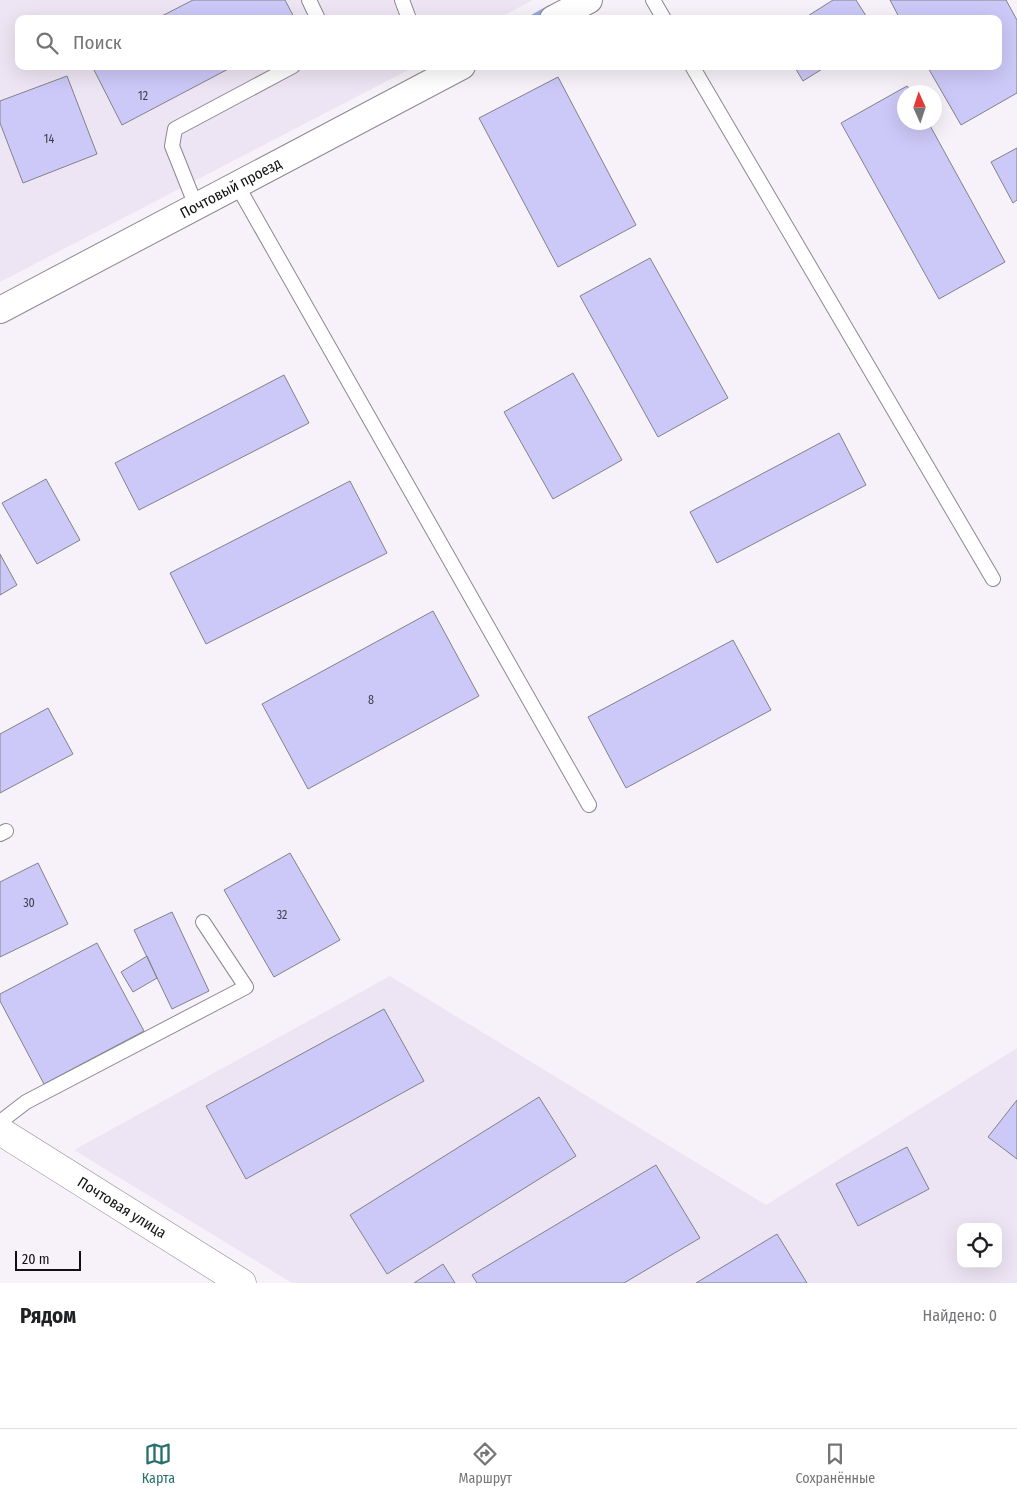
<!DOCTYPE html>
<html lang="ru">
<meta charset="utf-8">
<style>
:root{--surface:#fff;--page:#f6f6f6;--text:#202124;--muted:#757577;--line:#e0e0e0;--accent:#26706e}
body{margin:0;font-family:"Fira Sans Condensed",sans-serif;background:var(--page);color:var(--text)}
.controls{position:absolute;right:15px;bottom:15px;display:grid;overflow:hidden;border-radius:10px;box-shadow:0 5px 20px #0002}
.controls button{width:45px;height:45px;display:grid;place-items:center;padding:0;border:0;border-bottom:1px solid var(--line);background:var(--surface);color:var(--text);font:25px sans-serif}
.compass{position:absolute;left:897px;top:85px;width:45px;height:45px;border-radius:50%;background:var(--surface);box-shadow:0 5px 20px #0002;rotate:357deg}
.scale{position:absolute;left:15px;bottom:12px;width:66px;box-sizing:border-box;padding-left:5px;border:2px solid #110f12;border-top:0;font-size:14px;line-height:18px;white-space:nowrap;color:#110f12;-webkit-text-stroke:4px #f7f2fa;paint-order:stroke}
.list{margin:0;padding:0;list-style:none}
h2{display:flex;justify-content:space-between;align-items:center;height:65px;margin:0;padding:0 20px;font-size:21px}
h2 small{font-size:16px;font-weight:400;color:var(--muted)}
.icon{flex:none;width:28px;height:28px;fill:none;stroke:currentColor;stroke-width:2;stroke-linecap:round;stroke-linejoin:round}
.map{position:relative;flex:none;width:1017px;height:1283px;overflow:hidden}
.search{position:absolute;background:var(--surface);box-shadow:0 5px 20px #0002;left:15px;right:15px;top:15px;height:55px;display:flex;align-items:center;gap:12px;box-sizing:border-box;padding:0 18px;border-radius:10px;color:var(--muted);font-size:19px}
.sheet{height:145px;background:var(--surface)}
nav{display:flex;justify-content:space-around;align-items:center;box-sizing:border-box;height:70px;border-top:1px solid var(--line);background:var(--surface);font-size:14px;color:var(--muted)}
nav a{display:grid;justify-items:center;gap:2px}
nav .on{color:var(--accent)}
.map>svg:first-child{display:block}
.built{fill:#eee5f4;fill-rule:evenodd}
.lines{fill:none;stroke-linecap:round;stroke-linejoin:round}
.stream{stroke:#90a8de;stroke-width:7}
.building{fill:#ccc8f7;stroke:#82828a}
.lane-casing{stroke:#8d8890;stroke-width:16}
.street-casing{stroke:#8d8890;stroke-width:28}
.secondary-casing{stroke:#8d8890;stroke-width:29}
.lane{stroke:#fff;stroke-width:14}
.street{stroke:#fff;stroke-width:26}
.secondary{stroke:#fff;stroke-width:28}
.labels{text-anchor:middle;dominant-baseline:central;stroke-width:5;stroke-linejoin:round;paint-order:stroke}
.number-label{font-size:12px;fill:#403d4b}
.street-label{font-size:15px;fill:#110f12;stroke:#f7f2fa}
</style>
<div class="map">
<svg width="1017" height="1283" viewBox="0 0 1017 1283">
<rect width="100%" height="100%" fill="#f7f2fa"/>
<path class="built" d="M0,0H533L497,19H19V66H416L0,282Z
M390,976L766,1205L1017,1048V1283H292L74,1150ZM961,1227H998V1264H961Z"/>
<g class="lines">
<path class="stream" d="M531,19L549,9"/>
</g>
<path class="building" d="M193,0H285L295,19H156Z
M833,0H856L868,19H803Z
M890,0H1006L1017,20V93L961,125L927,66H998V19H900Z
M92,66H234L122,125Z
M794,66H827L803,81Z
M67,76L97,154L23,183L0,123V101Z
M558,77L636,225L558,267L479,118Z
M907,86L911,92H904V122H928L1005,262L939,299L841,123Z
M1017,148V200L1013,203L991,162Z
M650,258L728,398L658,437L580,296Z
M573,373L622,460L553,499L504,412Z
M284,375L309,423L139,510L115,463Z
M839,433L866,485L717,563L690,512Z
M46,479L80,540L37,564L2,503Z
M350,481L387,553L206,644L170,573Z
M0,554L17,585L0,595Z
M433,611L479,696L308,789L262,704Z
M733,640L771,710L626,788L588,717Z
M48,708L73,754L0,793V734Z
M290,853L340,940L274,977L224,890Z
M38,863L68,924L0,957V882Z
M172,912L209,991L172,1009L134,930Z
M97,943L144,1031L44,1084L0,1001V994Z
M147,956L157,978L133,992L121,972Z
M384,1009L424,1081L246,1179L206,1106Z
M539,1097L576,1156L387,1274L350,1215Z
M1017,1100V1159L988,1137Z
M907,1147L929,1189L858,1226L836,1184Z
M656,1165L700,1238L624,1283H477L472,1275Z
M777,1234L807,1283H696Z
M443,1264L455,1283H414Z"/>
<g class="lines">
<defs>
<path id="lane" d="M309,0L318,19
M402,0L409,19
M653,0L664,19
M692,66L993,579
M237,185L589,805
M196,206L172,146L175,129L293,66
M0,834L6,831
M0,1122L26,1102L246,987L203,922"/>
<g id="street">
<path d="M553,19L589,0"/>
<path id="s1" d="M0,310L462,66"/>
</g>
<g id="secondary">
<path id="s2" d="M0,1131L242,1283"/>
</g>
</defs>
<use href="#lane" class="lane-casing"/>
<use href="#street" class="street-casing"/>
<use href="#secondary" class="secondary-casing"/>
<use href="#lane" class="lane"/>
<use href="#street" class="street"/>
<use href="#secondary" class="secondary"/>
</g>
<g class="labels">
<g class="number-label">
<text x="143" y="96">12</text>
<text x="49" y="139">14</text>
<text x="371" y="700">8</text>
<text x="29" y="903">30</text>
<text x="282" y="915">32</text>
</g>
<g class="street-label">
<text stroke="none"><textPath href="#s1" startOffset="261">Почтовый проезд</textPath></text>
<text stroke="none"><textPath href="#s2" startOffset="144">Почтовая улица</textPath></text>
</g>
</g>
</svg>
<div class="controls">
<button><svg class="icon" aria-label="locate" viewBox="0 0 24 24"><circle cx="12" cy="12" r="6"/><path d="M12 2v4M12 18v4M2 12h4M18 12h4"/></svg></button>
</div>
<svg class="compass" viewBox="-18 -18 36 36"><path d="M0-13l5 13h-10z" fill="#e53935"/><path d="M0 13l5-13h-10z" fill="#757577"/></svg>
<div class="scale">20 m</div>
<div class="search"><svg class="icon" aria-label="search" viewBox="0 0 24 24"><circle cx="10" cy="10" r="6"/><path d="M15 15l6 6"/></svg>Поиск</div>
</div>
<section class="sheet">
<h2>Рядом<small>Найдено: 0</small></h2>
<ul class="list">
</ul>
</section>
<nav>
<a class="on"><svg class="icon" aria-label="map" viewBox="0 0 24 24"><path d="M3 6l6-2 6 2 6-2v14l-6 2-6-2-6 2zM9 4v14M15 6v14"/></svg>Карта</a>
<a><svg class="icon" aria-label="directions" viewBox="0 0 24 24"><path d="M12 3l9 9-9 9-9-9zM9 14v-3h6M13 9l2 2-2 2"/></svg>Маршрут</a>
<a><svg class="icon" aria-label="saved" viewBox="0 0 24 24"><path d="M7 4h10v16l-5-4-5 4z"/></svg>Сохранённые</a>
</nav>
